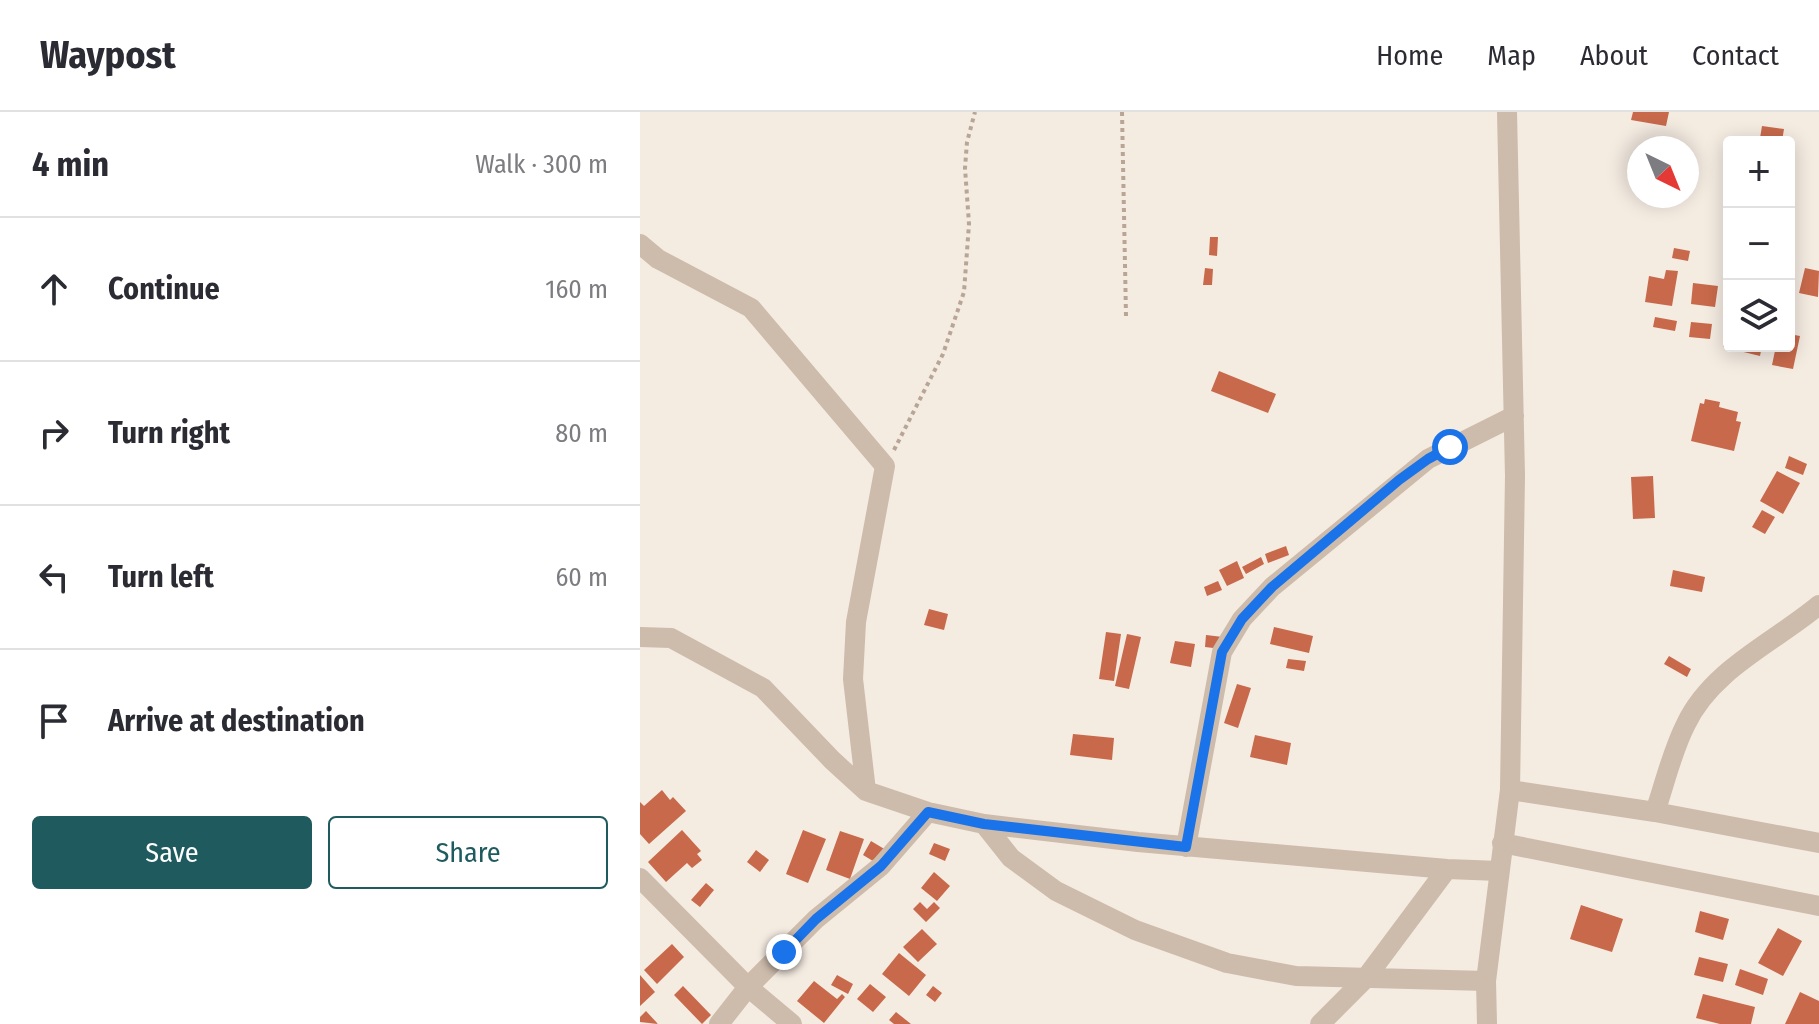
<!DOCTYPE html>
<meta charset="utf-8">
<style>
:root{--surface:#fff;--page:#f7f7f7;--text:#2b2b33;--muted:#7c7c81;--line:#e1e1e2;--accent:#1f5a5e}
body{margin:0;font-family:"Fira Sans Condensed",sans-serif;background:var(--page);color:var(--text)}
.controls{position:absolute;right:24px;top:24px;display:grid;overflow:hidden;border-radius:8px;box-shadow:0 4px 20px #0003}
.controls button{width:72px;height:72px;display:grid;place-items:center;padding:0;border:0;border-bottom:2px solid var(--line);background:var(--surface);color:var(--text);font:40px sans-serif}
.compass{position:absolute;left:987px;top:24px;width:72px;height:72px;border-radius:50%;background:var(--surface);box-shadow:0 4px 20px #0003;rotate:137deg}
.stop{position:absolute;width:24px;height:24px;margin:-18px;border:6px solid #1a73e8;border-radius:50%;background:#fff}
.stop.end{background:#1a73e8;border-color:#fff;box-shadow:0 2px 8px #0008}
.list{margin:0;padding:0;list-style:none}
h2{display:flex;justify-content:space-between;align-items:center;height:104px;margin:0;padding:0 32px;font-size:34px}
h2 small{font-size:26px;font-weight:400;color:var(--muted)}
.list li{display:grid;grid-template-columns:52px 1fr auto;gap:24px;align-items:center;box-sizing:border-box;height:144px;padding:0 32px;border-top:2px solid var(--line)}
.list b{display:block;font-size:30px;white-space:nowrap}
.list em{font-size:26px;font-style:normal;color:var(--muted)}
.actions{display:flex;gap:16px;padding:24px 32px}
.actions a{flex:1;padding:18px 0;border:2px solid var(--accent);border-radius:8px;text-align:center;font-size:28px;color:var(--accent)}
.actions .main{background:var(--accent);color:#fff}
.icon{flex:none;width:44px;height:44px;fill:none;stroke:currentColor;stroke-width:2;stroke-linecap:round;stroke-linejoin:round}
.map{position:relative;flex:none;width:1179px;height:912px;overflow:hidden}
header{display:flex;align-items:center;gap:48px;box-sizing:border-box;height:112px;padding:0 40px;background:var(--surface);border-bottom:2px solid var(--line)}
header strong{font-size:38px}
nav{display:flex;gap:44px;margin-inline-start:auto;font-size:28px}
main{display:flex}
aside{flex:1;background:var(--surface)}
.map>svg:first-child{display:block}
.building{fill:#c8694b}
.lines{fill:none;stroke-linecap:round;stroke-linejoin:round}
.path{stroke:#b9a596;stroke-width:4;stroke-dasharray:4 4;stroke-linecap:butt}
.minor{stroke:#cdbbac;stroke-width:20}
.tertiary{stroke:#cdbbac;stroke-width:20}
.route{stroke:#1a73e8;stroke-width:10}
</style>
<header>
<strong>Waypost</strong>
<nav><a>Home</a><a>Map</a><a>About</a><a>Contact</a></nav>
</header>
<main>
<aside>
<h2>4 min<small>Walk · 300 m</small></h2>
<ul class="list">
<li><svg class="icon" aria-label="ahead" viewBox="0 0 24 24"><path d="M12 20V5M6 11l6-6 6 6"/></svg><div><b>Continue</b></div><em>160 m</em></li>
<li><svg class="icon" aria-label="right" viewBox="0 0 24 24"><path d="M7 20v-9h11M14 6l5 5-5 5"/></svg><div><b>Turn right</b></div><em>80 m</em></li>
<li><svg class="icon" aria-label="left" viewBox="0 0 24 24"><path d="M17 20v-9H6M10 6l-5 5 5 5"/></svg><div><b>Turn left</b></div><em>60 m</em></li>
<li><svg class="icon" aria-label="arrive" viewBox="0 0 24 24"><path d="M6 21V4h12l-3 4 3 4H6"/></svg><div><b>Arrive at destination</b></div></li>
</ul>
<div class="actions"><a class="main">Save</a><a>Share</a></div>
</aside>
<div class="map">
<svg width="1179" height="912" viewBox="0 0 1179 912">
<rect width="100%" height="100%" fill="#f4ebe1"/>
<path class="building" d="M993,0H1029L1026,14L991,8Z
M1122,14L1144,17L1142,29L1120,26Z
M570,125H578L577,144L569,143Z
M1034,136L1050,139L1048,149L1032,146Z
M565,156L573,157L572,173H563Z
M1165,156L1179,159L1178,185L1159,181Z
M1026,158L1038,159L1032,194L1005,190L1009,164L1024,167Z
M1053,171L1078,174L1075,195L1051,192Z
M1015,205L1037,209L1035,219L1013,215Z
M1051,210L1072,212L1070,227L1049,225Z
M1088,215L1089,234H1122L1120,244L1083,235Z
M1149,222L1160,224L1153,257L1132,253L1136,234H1149Z
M579,259L636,282L628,301L571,279Z
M1065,287L1080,290L1079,295L1098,300L1096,309L1101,310L1094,339L1051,329L1060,291L1064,292Z
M1149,344L1167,352L1163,363L1145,356Z
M1137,359L1160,371L1143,402L1120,389Z
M1013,364L1015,406L993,407L991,365Z
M1122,398L1135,405L1125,422L1112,415Z
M646,434L649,443L628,451L625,442Z
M621,445L624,452L606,462L602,455Z
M597,449L604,466L587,474L579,458Z
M1033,458L1065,465L1062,480L1030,474Z
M578,469L582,478L567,484L564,475Z
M289,497L308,502L304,518L284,513Z
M634,515L673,524L669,541L630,532Z
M466,520L481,522L474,569L459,567Z
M487,522L501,525L489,577L475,574Z
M566,523L583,525L582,537L565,535Z
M535,529L555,532L551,555L530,551Z
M1029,544L1051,557L1047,565L1024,552Z
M648,547L666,549L664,559L646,556Z
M597,572L611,576L598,616L584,611Z
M433,622L474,626L472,648L430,643Z
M615,623L651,631L647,653L610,645Z
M22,678L30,688L33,685L46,699L9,732L0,722V690L4,694Z
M42,718L61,739L57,742L62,748L52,756L47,751L26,770L8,750Z
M163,718L186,727L168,771L146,762Z
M200,719L224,727L210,767L186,758Z
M231,729L246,738L238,752L223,743Z
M294,731L310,737L305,749L289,742Z
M116,738L129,748L120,760L107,750Z
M294,760L310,774L297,789L281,776Z
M66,771L74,778L60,795L51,788Z
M280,790L287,797L294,790L300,796L286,810L273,797Z
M941,793L983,807L972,840L930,827Z
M1060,799L1089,807L1083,828L1055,820Z
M1138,816L1162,829L1143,864L1118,851Z
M282,817L297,832L278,850L263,835Z
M32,832L44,845L17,872L4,858Z
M259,841L286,863L269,884L242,862Z
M1059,845L1088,852L1083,870L1054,863Z
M1100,857L1128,867L1123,883L1095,873Z
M0,863L15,880L0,894Z
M197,863L213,872L208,882L191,873Z
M174,869L197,887L202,882L205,885L184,911L157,889Z
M230,872L246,885L233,900L217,887Z
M43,874L71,903L62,912L34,883Z
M293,874L302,881L295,890L286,883Z
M1160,880L1179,889V912H1145Z
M1063,882L1115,895L1111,912H1080L1056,906Z
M6,899L18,912L0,910V905Z
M256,900L271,912H254L249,908Z"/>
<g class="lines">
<path class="path" d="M482,0L486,204
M254,338L303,242L324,180L329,112L325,56L327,30L335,0"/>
<path class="minor" d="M867,0L875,364L870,678L1015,700L1179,731
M0,132L18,147L111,196L245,354L216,510L213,567L226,679
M0,525L31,526L123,576L192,648L226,679L288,700L344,712L498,730L807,757L859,759
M1015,700C1025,671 1032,639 1046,612C1072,557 1135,530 1179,493
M344,712L371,746L416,779L495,818L587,851L656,864L846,869
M862,731L1179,794
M546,735L582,540L602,507L632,475L788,347L874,304
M0,766L108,875L152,912
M79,912L108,875L176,807L241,754L288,700
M680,912L725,867L807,757"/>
<path class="tertiary" d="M847,912L846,869L870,678"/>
</g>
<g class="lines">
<path class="route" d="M144,840L176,807L241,754L288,700L344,712L546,735L582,540L602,507L632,475L759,368L788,347L810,335"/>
</g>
</svg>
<div class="controls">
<button>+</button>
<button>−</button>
<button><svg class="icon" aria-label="layers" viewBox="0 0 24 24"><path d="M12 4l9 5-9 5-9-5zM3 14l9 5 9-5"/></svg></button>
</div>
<svg class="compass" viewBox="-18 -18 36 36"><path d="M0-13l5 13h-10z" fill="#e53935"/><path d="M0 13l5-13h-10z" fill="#7c7c81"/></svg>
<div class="stop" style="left:810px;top:335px"></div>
<div class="stop end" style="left:144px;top:840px"></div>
</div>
</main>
